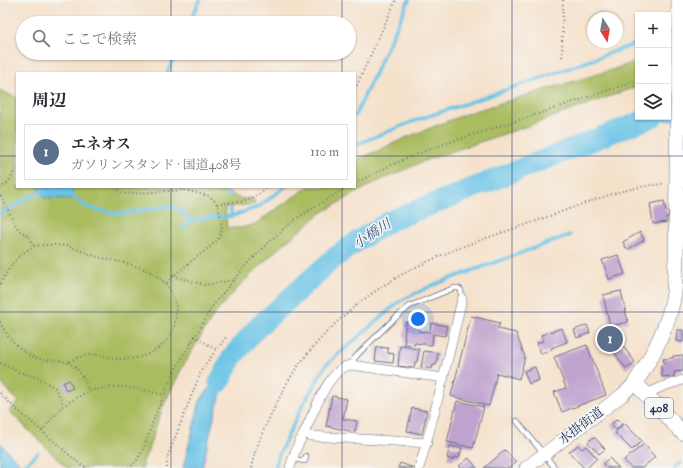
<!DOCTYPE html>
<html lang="ja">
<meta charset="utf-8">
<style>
:root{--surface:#fff;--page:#f2f2f3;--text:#2b2b33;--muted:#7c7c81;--line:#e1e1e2;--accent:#1f6fb2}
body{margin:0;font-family:"IM FELL Double Pica","Noto Serif JP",serif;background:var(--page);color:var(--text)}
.controls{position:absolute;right:12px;top:12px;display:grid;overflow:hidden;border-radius:0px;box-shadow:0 1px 3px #0004}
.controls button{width:36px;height:36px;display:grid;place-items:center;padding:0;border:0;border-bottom:1px solid var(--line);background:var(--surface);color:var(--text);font:20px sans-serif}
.compass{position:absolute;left:587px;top:12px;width:36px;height:36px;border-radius:50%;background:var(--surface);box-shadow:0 1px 3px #0004;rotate:169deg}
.you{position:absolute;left:418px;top:319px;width:14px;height:14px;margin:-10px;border:3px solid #fff;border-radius:50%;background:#1a73e8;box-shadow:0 0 0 6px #1a73e833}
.badge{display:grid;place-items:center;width:26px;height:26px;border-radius:50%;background:var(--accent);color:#fff;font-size:13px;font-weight:700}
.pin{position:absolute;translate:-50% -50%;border:2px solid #fff;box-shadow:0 1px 4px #0006}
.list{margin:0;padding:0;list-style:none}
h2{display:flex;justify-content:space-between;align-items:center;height:52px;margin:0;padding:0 16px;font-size:17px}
h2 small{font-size:13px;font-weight:400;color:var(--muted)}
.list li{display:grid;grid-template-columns:26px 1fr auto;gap:12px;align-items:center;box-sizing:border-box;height:56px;margin:0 8px 8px;padding:0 8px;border:1px solid var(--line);border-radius:0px}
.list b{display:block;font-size:15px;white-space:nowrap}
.list p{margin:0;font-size:13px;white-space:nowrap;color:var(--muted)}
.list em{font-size:13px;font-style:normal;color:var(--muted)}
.icon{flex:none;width:22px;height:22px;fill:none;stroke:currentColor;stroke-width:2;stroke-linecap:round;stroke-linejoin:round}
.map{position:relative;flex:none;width:683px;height:468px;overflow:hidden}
.search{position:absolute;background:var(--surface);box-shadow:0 1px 3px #0004;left:16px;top:16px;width:340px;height:44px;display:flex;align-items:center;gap:10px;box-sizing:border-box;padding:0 14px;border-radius:22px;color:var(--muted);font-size:15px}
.panel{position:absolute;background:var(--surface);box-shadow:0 1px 3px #0004;left:16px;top:72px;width:340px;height:116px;border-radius:0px}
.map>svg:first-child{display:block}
.green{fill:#aabc60;stroke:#62765f}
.water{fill:#69c3e6;stroke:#4279a2}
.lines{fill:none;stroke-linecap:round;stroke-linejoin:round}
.stream{stroke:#69c3e6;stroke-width:3.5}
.river{stroke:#69c3e6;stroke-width:21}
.building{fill:#bfa2ce}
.service-casing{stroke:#676d84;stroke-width:6}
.minor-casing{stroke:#676d84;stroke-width:10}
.secondary-casing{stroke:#676d84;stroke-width:14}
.trunk-casing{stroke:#676d84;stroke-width:16}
.path{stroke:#676d84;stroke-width:2;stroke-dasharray:1 3;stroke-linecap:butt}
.service{stroke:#fff;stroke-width:4.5}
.minor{stroke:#fff;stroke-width:9}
.secondary{stroke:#fff;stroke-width:13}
.trunk{stroke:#fff;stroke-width:15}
.grid{fill:none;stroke:#1b2f5e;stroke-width:1;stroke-opacity:0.55}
.labels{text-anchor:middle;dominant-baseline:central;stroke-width:3;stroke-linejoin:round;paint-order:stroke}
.shield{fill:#f6f6f2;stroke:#5d6b8a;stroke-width:1}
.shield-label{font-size:12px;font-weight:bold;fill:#1b2f5e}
.street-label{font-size:13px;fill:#1b2f5e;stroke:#f6f6f2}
.water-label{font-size:14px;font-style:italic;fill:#325b87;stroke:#f6f6f2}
</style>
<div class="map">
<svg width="683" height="468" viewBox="0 0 683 468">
<rect width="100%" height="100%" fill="#f6f6f2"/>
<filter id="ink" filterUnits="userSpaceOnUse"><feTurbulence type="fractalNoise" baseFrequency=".025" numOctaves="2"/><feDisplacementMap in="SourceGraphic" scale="8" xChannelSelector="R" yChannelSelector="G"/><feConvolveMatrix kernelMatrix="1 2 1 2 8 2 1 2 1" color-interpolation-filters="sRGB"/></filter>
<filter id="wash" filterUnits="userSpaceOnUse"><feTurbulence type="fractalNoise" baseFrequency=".012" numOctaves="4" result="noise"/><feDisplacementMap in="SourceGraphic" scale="16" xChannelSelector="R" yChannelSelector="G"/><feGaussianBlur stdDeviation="0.9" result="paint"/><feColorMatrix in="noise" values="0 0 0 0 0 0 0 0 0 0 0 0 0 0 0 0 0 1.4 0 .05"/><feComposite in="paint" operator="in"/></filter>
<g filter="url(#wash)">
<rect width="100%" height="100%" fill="#f5e1ca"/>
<path class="green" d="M638,61V86L525,127L429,159L372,184L321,213L280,247L242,283L214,315L185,362L163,406L148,450L143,462V468H67L9,411L19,402L0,382V90L17,98V187H215L242,199L253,198L255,204L225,207L227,228H242L255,224L308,187H355V161L405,138L471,112L608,71Z"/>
<path class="water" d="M38,187H74L70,199L45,198Z
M232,357L215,413L202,468H183L200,401Z
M0,443L24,468H0Z"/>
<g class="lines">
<path class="stream" d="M189,23L200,0
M167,73L176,53
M355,116L409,0
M355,145L414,121L544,77L638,43
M215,187L227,192L228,197
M67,193L84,205L94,209L119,214L168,206C182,207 182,213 190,221
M230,209L232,216
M0,214L29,197L45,191
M183,229L190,221L206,218L232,216L258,207L285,187
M21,468L38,453
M275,468L279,454L301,408L326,365L400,301L433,285L570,235
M674,468L681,462"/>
<path class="river" d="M668,111L683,106
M219,383L232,357L258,327L334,258L359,240L390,221L611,133L653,117"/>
</g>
<g id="blocks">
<path class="building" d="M664,201L666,211H668L669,217H666L667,222L653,224L650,204Z
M640,232L644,240L627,250L623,242Z
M618,255L625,274L609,279L602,260Z
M621,291L628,322L610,326L603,295Z
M471,316L500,323L498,329L516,333L525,357L519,379L497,373L489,406L451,396Z
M406,322L419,324L418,331L430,332L431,323L447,326L445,336L433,334L432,345L415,343L414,345L404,344L405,337H404Z
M587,325L590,333L577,338L574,330Z
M562,328L567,342L551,348L552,350L541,354L537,343L543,341L541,335Z
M613,330L618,344L620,346L622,345L635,362L626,369L614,352H613L611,350L605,351L599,333Z
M677,330H683V342L676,341Z
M587,345L606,395L562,412L554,392L566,388L554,357Z
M400,346L419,349L417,362H415L414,368L398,366Z
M377,347L388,348V353L394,354L393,363L375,361Z
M424,351L438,353L436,365H433L432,369L421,367Z
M683,355V371L674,372L675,376L662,377L661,365L664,364L663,359L673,358V356Z
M535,367L539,380L529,384L524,371Z
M69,380L73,388L66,391L63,383Z
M332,396L347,399L343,419L357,421L355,432L326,426Z
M457,401L484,407L473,448L447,442Z
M412,408L427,411L422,434L407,431Z
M617,419L622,424L616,430L611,425Z
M624,423L642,441L632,450L615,433Z
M594,437L605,449L599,454L588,442Z
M644,444L655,457L642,468H631L624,460Z
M578,445L582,449L586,446L597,458L587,468H584L569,452Z
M450,446L462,448L459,458L454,457L453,460L447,458Z
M505,450L516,462L509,468H484Z
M469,458L477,468H461L459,466Z
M609,458L619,468H607L603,464Z
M400,463L414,468H398Z"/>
</g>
</g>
<g filter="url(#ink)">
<use href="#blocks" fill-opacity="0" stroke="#676d84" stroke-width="1"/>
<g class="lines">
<defs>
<path id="service" d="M351,365L354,359L359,353L394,319L410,306L454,288H458L461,290L462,299
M517,421L555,468
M293,459L305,461L306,456"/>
<path id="minor" d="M646,394L664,386L683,380
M304,434L311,436L427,443
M290,468C292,461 294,454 297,447C299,442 302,438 304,433C313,415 328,368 351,365L444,378
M419,468C436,412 449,355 462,299"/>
<path id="secondary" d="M526,468L622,395L635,383"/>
<path id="trunk" d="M679,0L676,259C675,270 675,282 674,293C669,325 653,356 635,383L683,433"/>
</defs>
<use href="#service" class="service-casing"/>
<use href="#minor" class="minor-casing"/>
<use href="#secondary" class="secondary-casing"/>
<use href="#trunk" class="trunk-casing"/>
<path class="path" d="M562,57L563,0
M355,89L396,0
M355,183L398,162L435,147L544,112L627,84L638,79
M115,187L123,194L185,190L209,196L216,202L219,210L222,226L221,233L217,241L173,276L166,284
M0,188C12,182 10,177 17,167
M0,196L2,198L15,224L20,231L30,237L33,246
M217,204L246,201L253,198L269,187
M173,276L205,285L233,280
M0,284C9,269 13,259 29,249C29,249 33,246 34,246C37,245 42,245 46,245C53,245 60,245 67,246C78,249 88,254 98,257C108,260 118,261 128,264C156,271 177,285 176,316C175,330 169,341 157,349C144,358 127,361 111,358C104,356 98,354 90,355C83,355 75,359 68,362
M0,322C7,338 23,355 40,359C47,361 54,360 61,361C77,363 84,377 88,391
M194,336L217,350
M0,363L19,372L39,378L55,388L64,405
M0,393L14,407L81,465L87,468
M42,431L61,407L88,391L97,389L112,387H125L145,390L164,395
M128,468L131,467L137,460L142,452L157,411L175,370L214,304L245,267L268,243L294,220L337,193L348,187
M167,468V458L202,369L227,336
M251,468C256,444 267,422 278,401C283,390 289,379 296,369C330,321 377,284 431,260C465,244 503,233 539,220C579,206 621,187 663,184"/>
<use href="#service" class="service"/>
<use href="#minor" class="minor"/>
<use href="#secondary" class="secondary"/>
<use href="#trunk" class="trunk"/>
</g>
</g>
<path class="grid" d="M171,0V23M342,0V23M512,0V468M171,53V73M342,53V73M0,156H17M355,156H683M171,187V468M342,187V468M0,312H683"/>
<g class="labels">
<rect class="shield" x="645" y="398" width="28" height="20" rx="3"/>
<g class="shield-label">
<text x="659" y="408">408</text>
</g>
<g class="street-label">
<text transform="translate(581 426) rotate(-37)">水掛街道</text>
</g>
<g class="water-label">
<text transform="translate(372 234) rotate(-33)">小橋川</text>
</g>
</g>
</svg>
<div class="controls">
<button>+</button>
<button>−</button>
<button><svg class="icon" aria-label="layers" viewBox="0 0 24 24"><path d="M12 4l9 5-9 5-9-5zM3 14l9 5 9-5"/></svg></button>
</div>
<svg class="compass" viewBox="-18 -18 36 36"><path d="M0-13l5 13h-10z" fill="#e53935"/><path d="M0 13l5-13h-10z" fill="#7c7c81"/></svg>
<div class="you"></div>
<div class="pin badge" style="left:610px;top:339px;background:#5c6f8a">1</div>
<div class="search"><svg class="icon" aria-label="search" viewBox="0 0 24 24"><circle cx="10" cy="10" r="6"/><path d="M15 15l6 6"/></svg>ここで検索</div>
<section class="panel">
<h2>周辺<small></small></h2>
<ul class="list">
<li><span class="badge" style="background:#5c6f8a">1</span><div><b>エネオス</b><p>ガソリンスタンド · 国道408号</p></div><em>110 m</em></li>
</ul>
</section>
</div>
